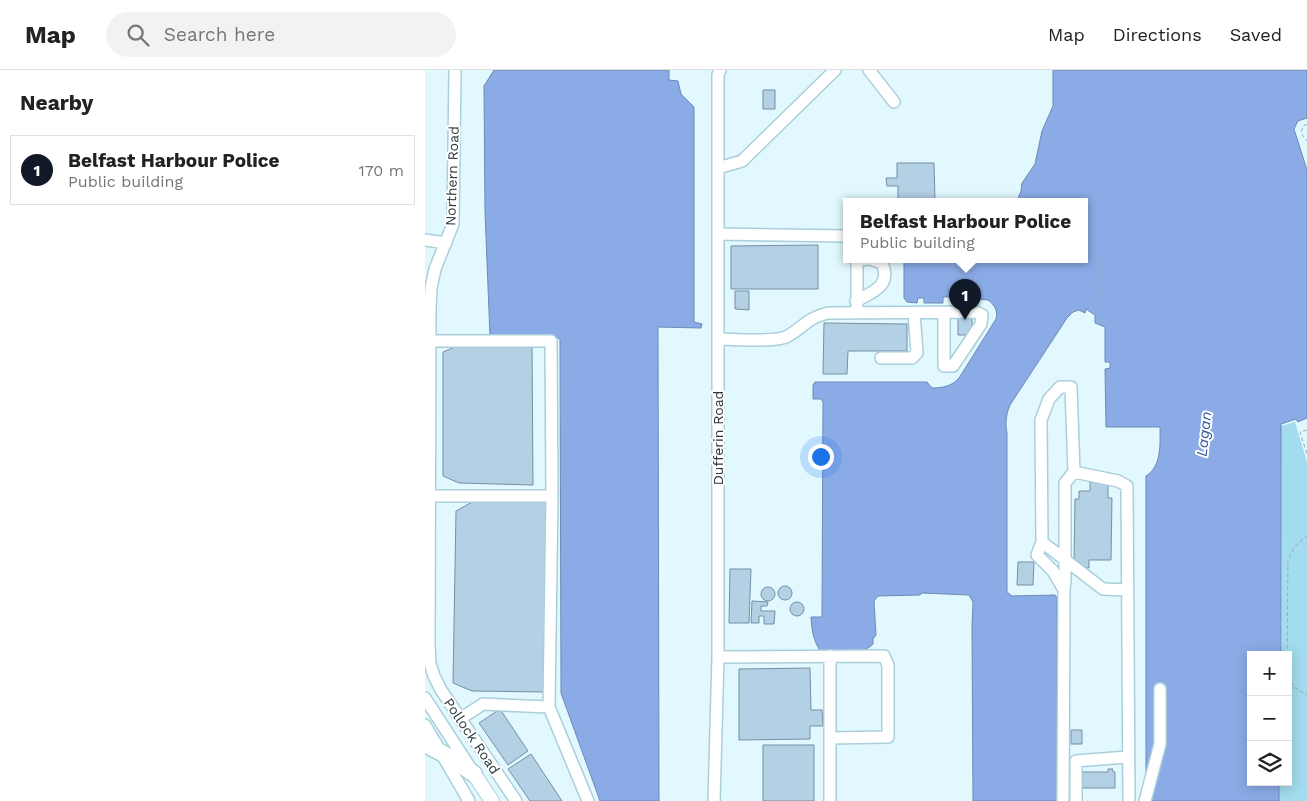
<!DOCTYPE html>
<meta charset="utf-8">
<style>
:root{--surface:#fff;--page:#f2f2f2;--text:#222;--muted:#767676;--line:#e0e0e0;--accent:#111827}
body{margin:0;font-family:"Work Sans",sans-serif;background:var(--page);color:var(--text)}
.controls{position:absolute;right:15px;bottom:15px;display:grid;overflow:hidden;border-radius:0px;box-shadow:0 2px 12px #0003}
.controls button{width:45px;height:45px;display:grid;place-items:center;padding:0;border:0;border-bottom:1px solid var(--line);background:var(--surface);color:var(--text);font:25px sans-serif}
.you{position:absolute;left:395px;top:386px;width:18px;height:18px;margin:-12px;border:4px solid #fff;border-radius:50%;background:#1a73e8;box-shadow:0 0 0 8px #1a73e833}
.badge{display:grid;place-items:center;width:32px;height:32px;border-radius:50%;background:var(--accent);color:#fff;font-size:16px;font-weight:700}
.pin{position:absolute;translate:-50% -41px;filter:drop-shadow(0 1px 2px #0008)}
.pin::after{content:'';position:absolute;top:26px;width:18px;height:15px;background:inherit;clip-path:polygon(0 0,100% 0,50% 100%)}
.popup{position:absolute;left:418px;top:128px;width:245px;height:65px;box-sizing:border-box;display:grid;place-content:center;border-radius:0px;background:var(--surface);filter:drop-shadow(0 1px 4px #0005);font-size:16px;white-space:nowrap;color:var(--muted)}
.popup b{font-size:19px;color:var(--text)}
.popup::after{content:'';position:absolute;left:50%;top:100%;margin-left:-10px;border:10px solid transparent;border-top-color:var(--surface)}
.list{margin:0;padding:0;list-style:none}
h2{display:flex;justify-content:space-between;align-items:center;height:65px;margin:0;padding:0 20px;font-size:21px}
h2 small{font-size:16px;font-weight:400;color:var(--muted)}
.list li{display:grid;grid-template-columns:32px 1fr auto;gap:15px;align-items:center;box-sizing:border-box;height:70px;margin:0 10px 10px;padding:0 10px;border:1px solid var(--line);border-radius:0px}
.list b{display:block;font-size:19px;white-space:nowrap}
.list p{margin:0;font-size:16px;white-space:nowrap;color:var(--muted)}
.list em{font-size:16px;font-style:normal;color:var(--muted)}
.icon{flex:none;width:28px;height:28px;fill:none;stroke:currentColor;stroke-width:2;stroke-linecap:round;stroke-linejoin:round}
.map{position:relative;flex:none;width:882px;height:731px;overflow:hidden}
header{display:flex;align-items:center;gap:30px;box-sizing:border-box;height:70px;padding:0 25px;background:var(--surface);border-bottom:1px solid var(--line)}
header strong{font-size:24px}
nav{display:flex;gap:28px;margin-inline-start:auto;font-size:18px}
.search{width:350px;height:45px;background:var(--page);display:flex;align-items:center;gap:12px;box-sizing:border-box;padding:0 18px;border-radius:28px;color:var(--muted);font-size:19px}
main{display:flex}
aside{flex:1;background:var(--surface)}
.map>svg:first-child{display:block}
.green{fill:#a2dcee}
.water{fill:#8aabe6;stroke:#6d89b4}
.building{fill:#b4d0e5;stroke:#758fa3}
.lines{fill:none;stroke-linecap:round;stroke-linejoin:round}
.minor-casing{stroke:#aacfdb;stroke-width:14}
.major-casing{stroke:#aacfdb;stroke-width:16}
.highway-casing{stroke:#aacfdb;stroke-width:19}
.path{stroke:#9aadb4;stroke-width:1;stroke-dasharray:4 2.5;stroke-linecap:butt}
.minor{stroke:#fff;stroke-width:11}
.major{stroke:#fff;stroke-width:14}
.highway{stroke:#fff;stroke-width:16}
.labels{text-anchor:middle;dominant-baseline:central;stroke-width:4;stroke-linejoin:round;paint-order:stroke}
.street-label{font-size:14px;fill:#2a393e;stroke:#fff}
.water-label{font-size:15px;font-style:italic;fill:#2e549b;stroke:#fff}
</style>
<header>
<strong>Map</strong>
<div class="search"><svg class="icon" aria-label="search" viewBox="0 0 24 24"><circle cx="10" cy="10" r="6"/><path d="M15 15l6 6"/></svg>Search here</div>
<nav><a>Map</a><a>Directions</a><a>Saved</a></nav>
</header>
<main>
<aside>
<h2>Nearby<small></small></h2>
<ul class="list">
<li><span class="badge">1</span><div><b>Belfast Harbour Police</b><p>Public building</p></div><em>170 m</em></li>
</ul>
</aside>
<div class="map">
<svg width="882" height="731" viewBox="0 0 882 731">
<rect width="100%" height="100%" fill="#e2f8ff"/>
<path class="green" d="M870,352L882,392V731H854V712H863V585H857L856,356Z"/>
<path class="water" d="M69,0H244V10L253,11L256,24L269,37V252L277,254L276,258L233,257L234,731H175L136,623L135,269L131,267L65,266L60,142L59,16Z
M628,0H882V48L873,51L869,59L882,100V348L873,352L871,349L856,354V585H826V712H854V731H721V406C737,396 735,374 735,357H681L680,299L685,298V292H680V257L670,253V245L661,239L660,243L654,240L648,242L642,248L585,335C581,345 580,353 582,363V522L587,526L630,525L632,528V731H548L547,557L548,532L544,525L497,523L495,525L453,526L449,531L451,565L448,569V574C440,585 410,581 396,582C388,570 387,561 386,547H397L398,332L396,329H388V315L390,312H502L507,318C518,318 527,316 534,308L571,249C573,241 570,235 563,230L549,229V226L518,227V233H499V228H493L492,233L482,232L479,228V189H659V131H592L596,121L597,113L610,94L617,61L628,36Z"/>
<path class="building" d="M338,20H350V39H338Z
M472,93H509L510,131H473V116H462L461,108H472Z
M393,175V219H306V176Z
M310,221H324V240L310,239Z
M533,245H547V265H533Z
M399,253L482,254V281H423L422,304H398Z
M35,275H107L108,415L34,413L18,406V282Z
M665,411H683V428H687L686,490H664V498H654V492H649L650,429H654V421H665Z
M49,431L122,432L119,622L47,621L28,613L31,441Z
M593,492H609L608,515H592Z
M305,499H326L324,553H304Z
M353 523a7 7 0 1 1 14 0a7 7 0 1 1-14 0Z
M336 524a7 7 0 1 1 14 0a7 7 0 1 1-14 0Z
M327,531L343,532L342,536H336V541H350L349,554H339V546H334V553H326Z
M365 539a7 7 0 1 1 14 0a7 7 0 1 1-14 0Z
M385,598L386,640H397L398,656H385V669L314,670V599Z
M75,639L103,681L83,695L54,653Z
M646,660H657V674H646Z
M338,675H389V731H338Z
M106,684L137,731H105L83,699Z
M683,699H688L687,701L690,702V718H654V702H683Z"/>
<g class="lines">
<defs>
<path id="minor" d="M30,0L28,154L10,199L6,218L5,239L4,574L5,593L9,606L16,620L91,731
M444,0L469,32
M293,98L317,91L410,0
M293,164L421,166
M0,170L21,173
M431,231C448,222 467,216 457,193L445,189L432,190V243
M293,269C309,269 351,273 363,266C380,256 382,248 403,243L551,242L557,245L556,254L528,296H519V244
M5,271H126L127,426L124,637
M456,288H487L492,283L489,243
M649,402L693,411L702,416L704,731
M5,426H127
M617,472L612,485L628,501L639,520
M293,587L459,586L463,595V667L405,668V731
M0,628L46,699
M35,649L58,634L124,637L163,731
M0,655L44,731
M405,668V586
M289,731L293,587V5L295,0
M638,731L639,520L640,510V413L649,402L646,317H635L624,329L616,350L617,472L678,519L702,520
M651,731V691L702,687
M720,731L735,674V619"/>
<path id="major" d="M49,704L67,731"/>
<path id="highway" d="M0,674L28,689L49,704"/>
</defs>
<use href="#minor" class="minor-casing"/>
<use href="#major" class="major-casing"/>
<use href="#highway" class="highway-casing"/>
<path class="path" d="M882,54L878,56L876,63L882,71
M673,185L675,256
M675,225L682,226
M882,360L875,362L882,384
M862,585L863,490L870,476L882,466
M863,606L869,617L882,625"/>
<use href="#minor" class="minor"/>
<use href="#major" class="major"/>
<use href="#highway" class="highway"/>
</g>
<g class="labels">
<g class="street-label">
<text transform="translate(27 106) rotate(-88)">Northern Road</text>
<text transform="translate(293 368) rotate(-90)">Dufferin Road</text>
<text transform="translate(47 666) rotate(56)">Pollock Road</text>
</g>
<g class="water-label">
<text transform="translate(779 364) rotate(-84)">Lagan</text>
</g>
</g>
</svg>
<div class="controls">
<button>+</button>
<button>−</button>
<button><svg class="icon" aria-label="layers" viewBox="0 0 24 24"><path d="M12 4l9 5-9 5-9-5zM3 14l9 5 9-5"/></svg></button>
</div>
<div class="you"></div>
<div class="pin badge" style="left:540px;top:250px">1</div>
<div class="popup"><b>Belfast Harbour Police</b>Public building</div>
</div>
</main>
